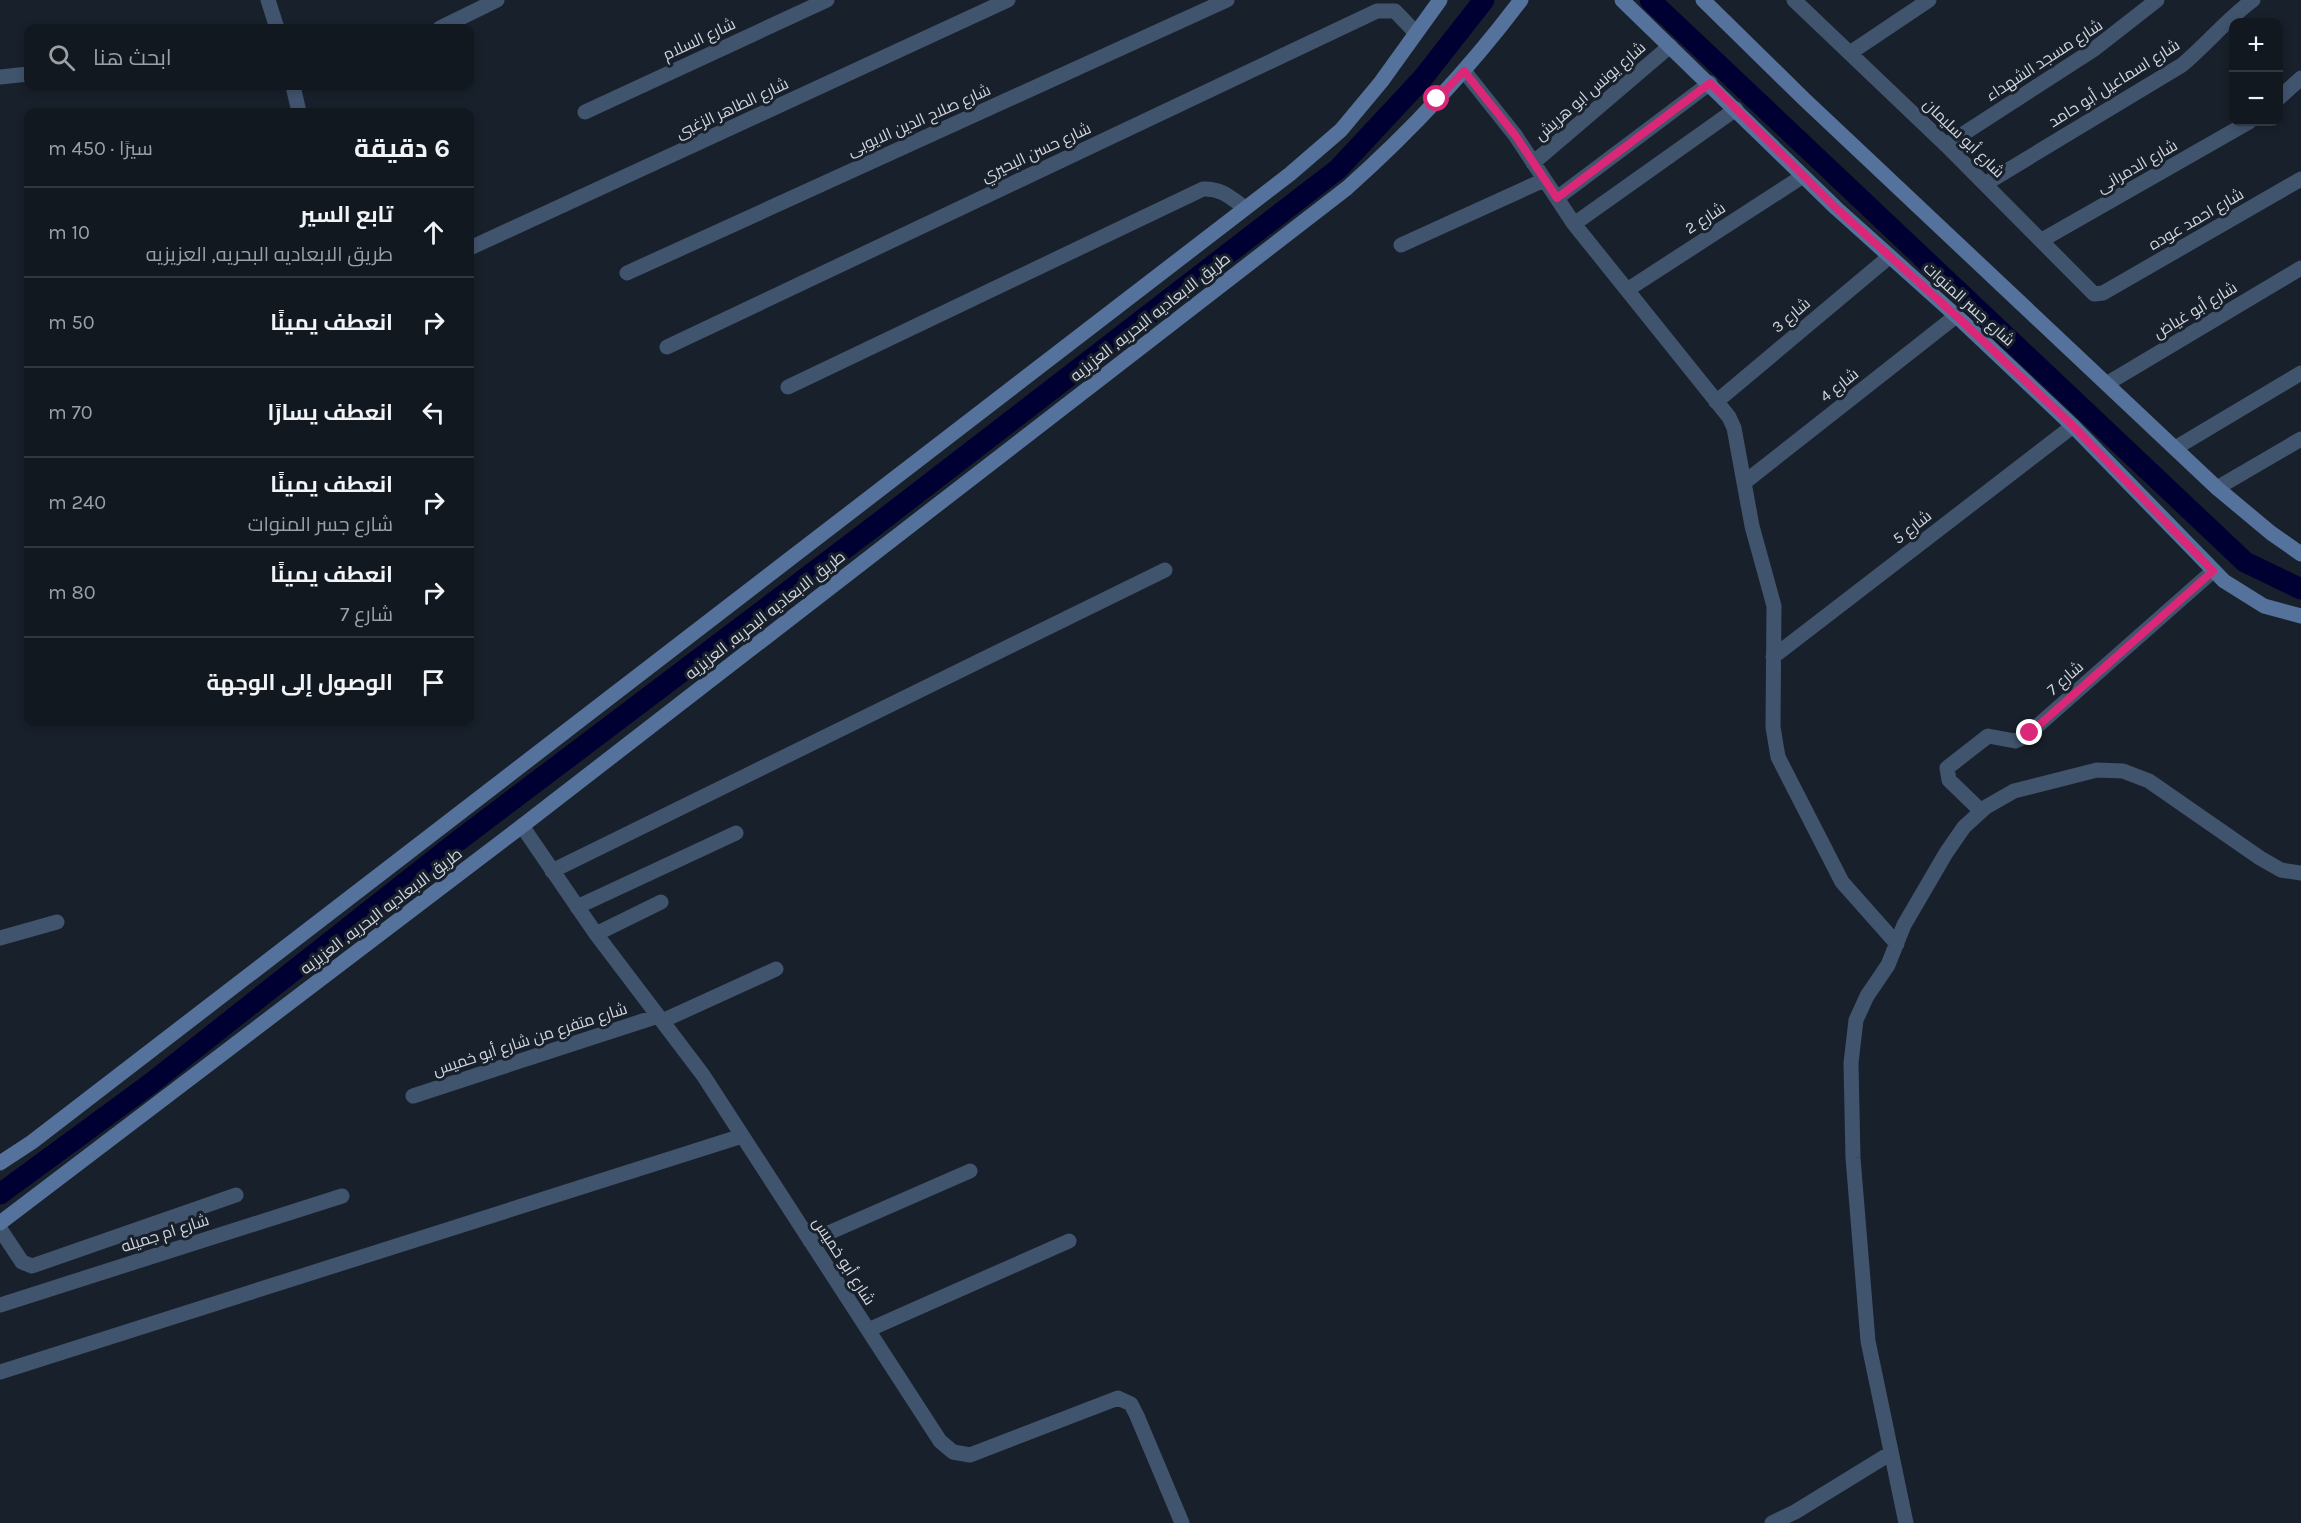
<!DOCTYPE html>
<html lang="ar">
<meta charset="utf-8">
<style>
:root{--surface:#121820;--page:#1b2129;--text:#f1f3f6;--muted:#9ca0a5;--line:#31373e}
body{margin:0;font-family:Karla,Cairo,sans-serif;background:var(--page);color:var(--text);direction:rtl}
.controls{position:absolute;right:18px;top:18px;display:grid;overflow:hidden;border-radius:12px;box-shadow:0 3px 9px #0003}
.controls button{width:54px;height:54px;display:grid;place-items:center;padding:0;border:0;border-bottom:2px solid var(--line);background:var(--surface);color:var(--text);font:30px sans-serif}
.stop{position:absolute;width:18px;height:18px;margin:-14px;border:4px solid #db2777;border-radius:50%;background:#fff}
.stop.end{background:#db2777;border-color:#fff;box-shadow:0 2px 6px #0008}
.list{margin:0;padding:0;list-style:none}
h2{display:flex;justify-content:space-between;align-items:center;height:78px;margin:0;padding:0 24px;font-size:26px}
h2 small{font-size:20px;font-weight:400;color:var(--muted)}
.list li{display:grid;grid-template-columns:39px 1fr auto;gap:18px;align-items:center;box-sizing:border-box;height:90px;padding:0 24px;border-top:2px solid var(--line)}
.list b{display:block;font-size:22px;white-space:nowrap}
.list p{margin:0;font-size:20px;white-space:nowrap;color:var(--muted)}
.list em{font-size:20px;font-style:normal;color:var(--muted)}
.icon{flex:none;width:33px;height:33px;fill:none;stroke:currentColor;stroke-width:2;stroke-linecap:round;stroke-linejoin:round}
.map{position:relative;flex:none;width:2301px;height:1523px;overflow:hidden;direction:ltr}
.search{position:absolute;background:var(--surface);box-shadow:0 3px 9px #0003;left:24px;top:24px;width:450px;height:66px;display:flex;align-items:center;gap:15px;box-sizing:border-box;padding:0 21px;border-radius:12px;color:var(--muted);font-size:22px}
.panel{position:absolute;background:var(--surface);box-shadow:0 3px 9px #0003;left:24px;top:108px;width:450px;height:618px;border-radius:12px;direction:rtl}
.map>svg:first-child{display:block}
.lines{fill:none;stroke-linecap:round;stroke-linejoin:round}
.canal{stroke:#000032;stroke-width:21}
.street{stroke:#41546e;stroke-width:15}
.secondary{stroke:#54729b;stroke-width:15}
.route{stroke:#db2777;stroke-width:8}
.labels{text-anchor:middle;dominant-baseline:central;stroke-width:6;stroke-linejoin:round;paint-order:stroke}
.street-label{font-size:16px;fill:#d1d6de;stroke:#18202b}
</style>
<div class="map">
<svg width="2301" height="1523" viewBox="0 0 2301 1523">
<rect width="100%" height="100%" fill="#18202b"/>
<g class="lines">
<path class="canal" d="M1650,0L2245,562L2301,589
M0,1194L150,1084L458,841L868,531L1338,169L1422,79L1484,0"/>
<path class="street" d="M268,0L277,28
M1794,0L1946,145L2094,294L2103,293L2301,179
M440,28L497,0
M1850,53L1929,0
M1464,71L1515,135L1574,224L1729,417L1734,428L1752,526L1774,606L1773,727L1778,757L1842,882L1897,944
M0,77L28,74
M293,86L299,112
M2278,99L2301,78
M585,112L827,0
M1946,145L2093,50L2157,0
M1533,163L1670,46
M1985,184L2182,65C2207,44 2227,19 2253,0
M1557,198L1710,83
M1574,224L1736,109
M2042,240L2249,122
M1401,245L1544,180
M470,248L1008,0
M627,273L1227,0
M1627,290L1803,176
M667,347L1377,11H1395L1415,32
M2108,383L2301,268
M788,387L1203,189C1221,188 1231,198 1245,208
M1716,402L1889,257
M2177,447L2301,373
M1745,482L1956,316
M2217,488L2301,439
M1773,657L2073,426
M1981,811L1949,780L1947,768L1988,736L2015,741L2025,737L2213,571
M522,826L596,934L703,1075L940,1441L953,1452L970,1455L1118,1398L1131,1404L1137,1416L1182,1523
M552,871L1165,570
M577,907L736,833
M596,934L661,902
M0,938L57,922
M662,1021L776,969
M413,1096L658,1016
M0,1229L22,1262L32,1266L236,1195
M810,1241L970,1171
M0,1305L342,1196
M868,1330L1069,1241
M0,1372L742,1136
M1772,1523L1795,1512L1891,1453
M1906,1523L1868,1341L1853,1158L1851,1063L1856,1020L1867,996L1888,965L1904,925L1946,853L1964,827L1986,807L2014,791L2097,770L2123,771L2149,781L2260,858L2281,870L2301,873"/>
<path class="secondary" d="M1622,0L1836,208L1963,322L2073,426L2224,581L2264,606L2301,616
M1703,0L1804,99L2217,488L2271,533L2301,554
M0,1163L32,1142L1290,174L1341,130L1381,82L1440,0
M0,1223L522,826L1347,188C1411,131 1469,69 1521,0"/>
</g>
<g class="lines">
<path class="route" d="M1437,99L1464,71L1515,135L1557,198L1710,83L1836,208L1963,322L2073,426L2213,571L2030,733"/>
</g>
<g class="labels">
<g class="street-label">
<text transform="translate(699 39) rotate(-25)">شارع السلام</text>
<text transform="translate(2044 60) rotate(-33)">شارع مسجد الشهداء</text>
<text transform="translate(2114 83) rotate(-32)">شارع اسماعيل أبو حامد</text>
<text transform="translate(1590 91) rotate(-41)">شارع يونس ابو هريش</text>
<text transform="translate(732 108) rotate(-25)">شارع الطاهر الزغبى</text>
<text transform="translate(919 120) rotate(-24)">شارع صلاح الدين الايوبى</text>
<text transform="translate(1964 138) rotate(44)">شارع أبو سليمان</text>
<text transform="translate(1036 152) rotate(-25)">شارع حسن البحيري</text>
<text transform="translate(2137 166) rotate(-30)">شارع الدمرانى</text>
<text transform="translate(1705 218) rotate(-33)">شارع 2</text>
<text transform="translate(2196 219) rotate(-30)">شارع احمد عوده</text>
<text transform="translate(1969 304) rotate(42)">شارع جسر المنوات</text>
<text transform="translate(2195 310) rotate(-31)">شارع أبو غياض</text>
<text transform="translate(1791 315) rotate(-40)">شارع 3</text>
<text transform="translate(1150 317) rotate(-38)">طريق الابعاديه البحريه, العزيزيه</text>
<text transform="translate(1839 385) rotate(-38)">شارع 4</text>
<text transform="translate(1912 527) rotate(-38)">شارع 5</text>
<text transform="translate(765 615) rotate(-38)">طريق الابعاديه البحريه, العزيزيه</text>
<text transform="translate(2065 678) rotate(-41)">شارع 7</text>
<text transform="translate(381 911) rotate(-37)">طريق الابعاديه البحريه, العزيزيه</text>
<text transform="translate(530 1039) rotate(-18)">شارع متفرع من شارع أبو خميس</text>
<text transform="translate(165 1233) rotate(-18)">شارع ام جميله</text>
<text transform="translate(844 1261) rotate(57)">شارع أبو خميس</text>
</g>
</g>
</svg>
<div class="controls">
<button>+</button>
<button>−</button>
</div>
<div class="stop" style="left:1437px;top:99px"></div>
<div class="stop end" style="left:2030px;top:733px"></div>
<div class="search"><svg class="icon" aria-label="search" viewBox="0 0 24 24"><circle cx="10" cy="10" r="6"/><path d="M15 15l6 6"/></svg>ابحث هنا</div>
<section class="panel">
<h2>6 دقيقة<small>سيرًا · 450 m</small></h2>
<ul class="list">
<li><svg class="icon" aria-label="ahead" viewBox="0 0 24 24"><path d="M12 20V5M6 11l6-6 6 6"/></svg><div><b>تابع السير</b><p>طريق الابعاديه البحريه, العزيزيه</p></div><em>10 m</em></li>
<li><svg class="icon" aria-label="right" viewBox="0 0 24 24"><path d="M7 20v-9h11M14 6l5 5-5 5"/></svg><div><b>انعطف يمينًا</b></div><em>50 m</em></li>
<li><svg class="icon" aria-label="left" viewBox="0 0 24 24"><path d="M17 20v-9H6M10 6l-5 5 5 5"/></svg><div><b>انعطف يسارًا</b></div><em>70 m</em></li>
<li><svg class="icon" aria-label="right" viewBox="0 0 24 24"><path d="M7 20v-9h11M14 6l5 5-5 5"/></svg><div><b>انعطف يمينًا</b><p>شارع جسر المنوات</p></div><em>240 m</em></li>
<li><svg class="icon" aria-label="right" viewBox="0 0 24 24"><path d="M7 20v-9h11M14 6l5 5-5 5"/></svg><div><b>انعطف يمينًا</b><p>شارع 7</p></div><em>80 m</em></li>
<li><svg class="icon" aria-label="arrive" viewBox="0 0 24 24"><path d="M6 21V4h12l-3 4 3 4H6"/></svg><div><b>الوصول إلى الوجهة</b></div></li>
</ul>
</section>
</div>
